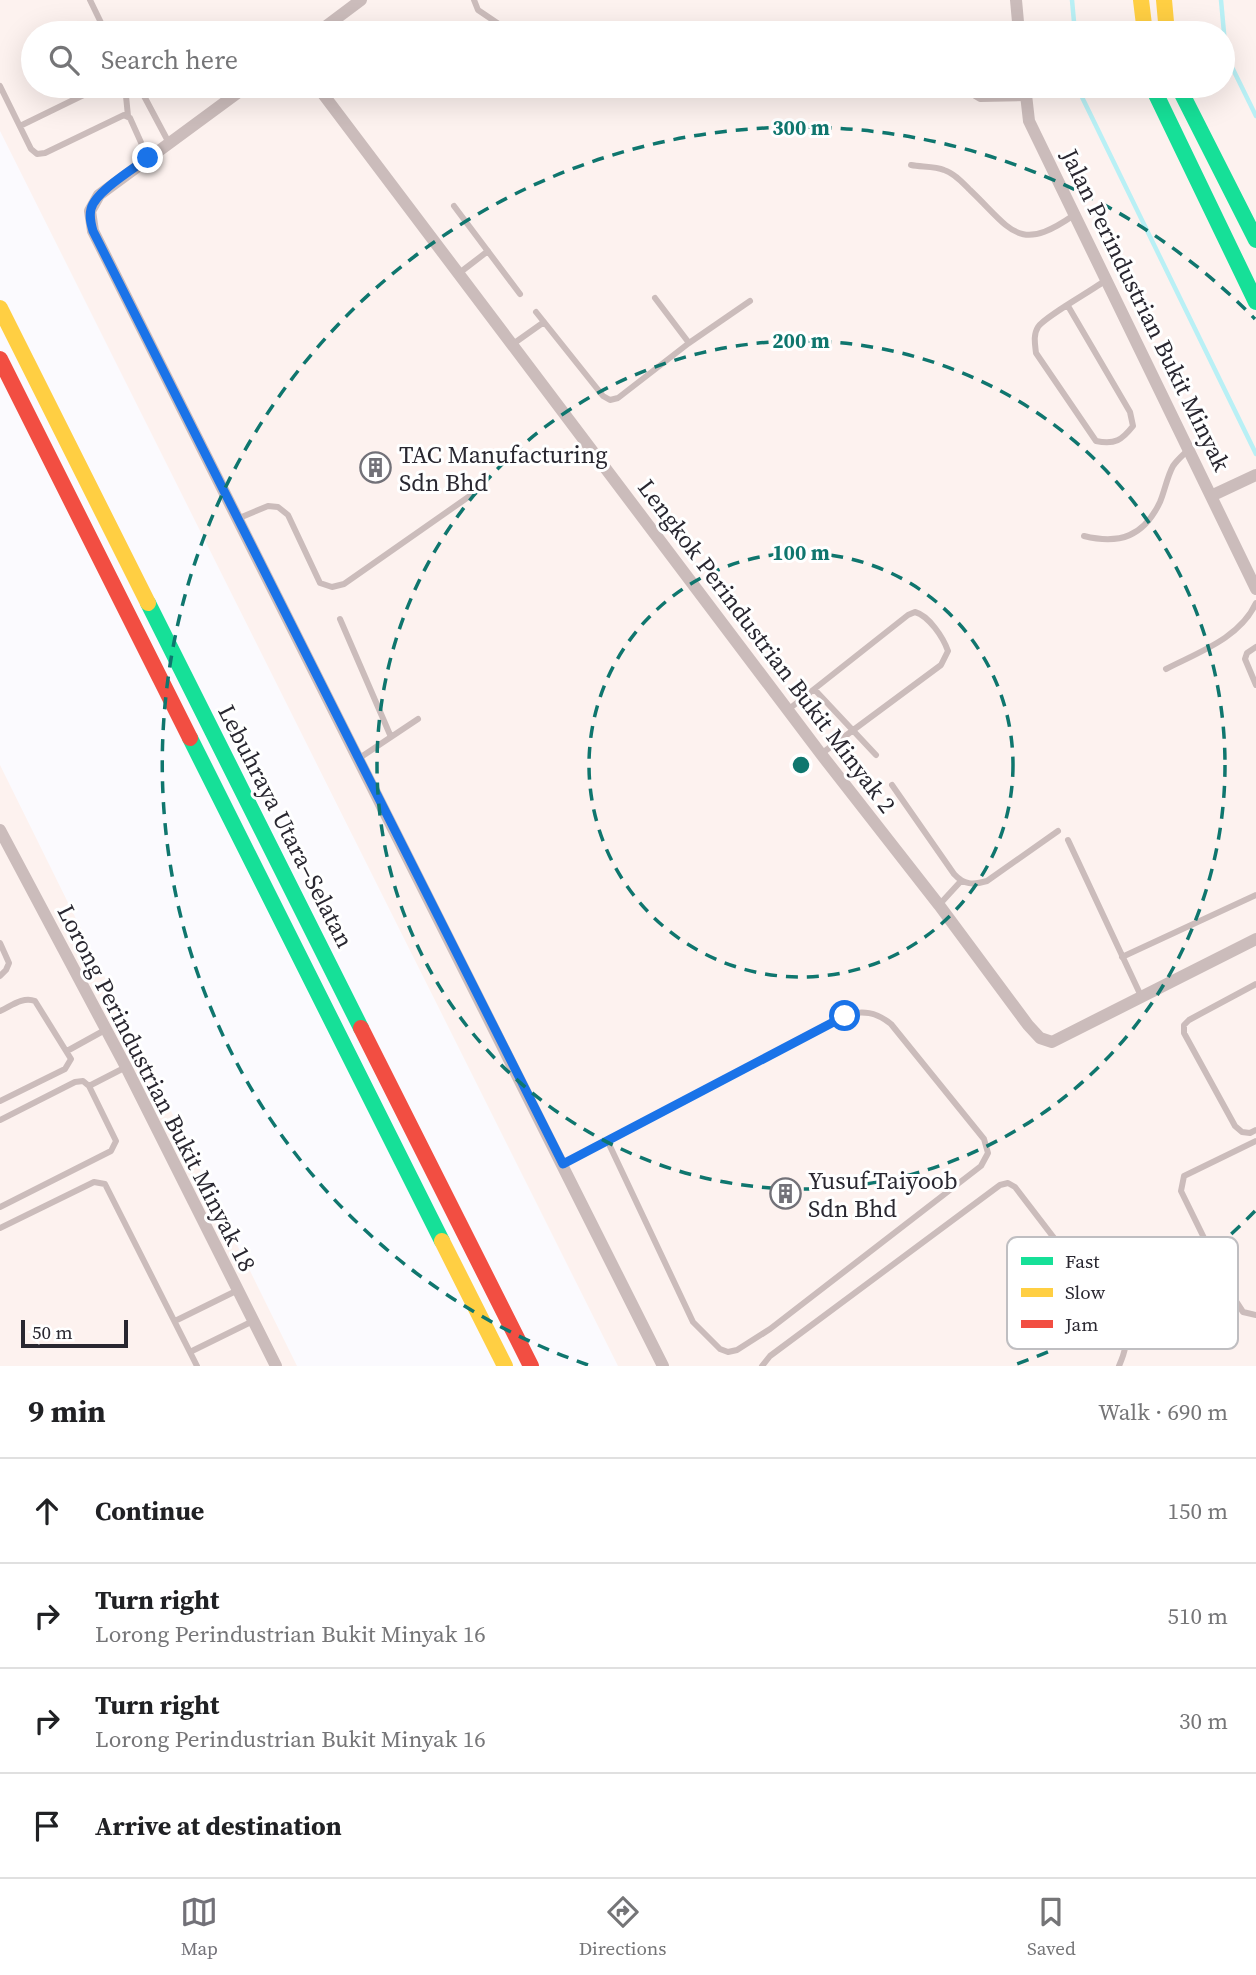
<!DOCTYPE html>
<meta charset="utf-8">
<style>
:root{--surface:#fff;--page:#f2f2f2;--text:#202124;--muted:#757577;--line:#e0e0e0;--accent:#727178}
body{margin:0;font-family:"Source Serif 4",serif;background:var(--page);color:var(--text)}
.scale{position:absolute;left:21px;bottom:18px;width:107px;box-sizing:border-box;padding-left:7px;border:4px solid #292730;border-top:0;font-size:19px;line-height:24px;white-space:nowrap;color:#292730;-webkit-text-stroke:5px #fff;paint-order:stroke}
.stop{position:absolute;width:21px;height:21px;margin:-16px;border:5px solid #1a73e8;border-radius:50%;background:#fff}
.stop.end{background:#1a73e8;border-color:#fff;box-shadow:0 2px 7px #0008}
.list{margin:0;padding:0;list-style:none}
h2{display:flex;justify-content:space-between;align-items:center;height:91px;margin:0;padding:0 28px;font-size:30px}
h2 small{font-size:23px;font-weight:400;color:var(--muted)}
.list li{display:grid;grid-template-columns:46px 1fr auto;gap:21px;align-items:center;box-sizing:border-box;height:105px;padding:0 28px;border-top:2px solid var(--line)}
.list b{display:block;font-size:26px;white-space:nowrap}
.list p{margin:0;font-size:23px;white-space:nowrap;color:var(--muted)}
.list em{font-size:23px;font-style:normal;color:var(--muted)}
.icon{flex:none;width:38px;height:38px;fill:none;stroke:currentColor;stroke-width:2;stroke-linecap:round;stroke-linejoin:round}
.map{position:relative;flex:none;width:1256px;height:1366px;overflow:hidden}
.search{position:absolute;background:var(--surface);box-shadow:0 7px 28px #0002;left:21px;right:21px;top:21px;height:77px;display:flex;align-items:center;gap:18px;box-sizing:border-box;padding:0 24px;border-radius:38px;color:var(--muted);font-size:26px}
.sheet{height:511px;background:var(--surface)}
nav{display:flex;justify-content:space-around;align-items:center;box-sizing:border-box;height:98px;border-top:2px solid var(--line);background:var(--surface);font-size:19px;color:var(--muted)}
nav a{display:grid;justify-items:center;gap:4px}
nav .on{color:var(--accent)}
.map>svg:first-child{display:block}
.industrial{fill:#fdf2ef;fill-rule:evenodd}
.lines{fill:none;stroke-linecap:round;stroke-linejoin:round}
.stream{stroke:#b9f0f5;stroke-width:4.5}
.lane{stroke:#cbbcbb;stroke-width:6}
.street{stroke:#cbbcbb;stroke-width:12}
.fast{stroke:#16e098;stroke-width:16}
.slow{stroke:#ffcf43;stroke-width:16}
.jam{stroke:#f24e42;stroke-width:16}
.route{stroke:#1a73e8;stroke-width:9}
.ring{fill:none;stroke:#0f766e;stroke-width:3.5;stroke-dasharray:12 9}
.labels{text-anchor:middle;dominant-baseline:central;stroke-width:6;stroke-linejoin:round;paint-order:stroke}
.street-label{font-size:24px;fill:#292730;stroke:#fff}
.poi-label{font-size:24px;fill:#292730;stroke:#fff;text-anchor:start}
.key{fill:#fff;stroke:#bfbec1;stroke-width:2}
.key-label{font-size:19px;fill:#292730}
.centre{fill:#0f766e;stroke:#fff;stroke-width:3.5}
.ring-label{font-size:21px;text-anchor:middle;font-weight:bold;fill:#0f766e;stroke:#fff;stroke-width:6;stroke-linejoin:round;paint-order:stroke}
</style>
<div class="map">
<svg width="1256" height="1366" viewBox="0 0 1256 1366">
<rect width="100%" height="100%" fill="#fbfafe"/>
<path class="industrial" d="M0,0H1256V1366H618L0,131ZM33,33H1223V86H33Z
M0,765L297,1366H0Z"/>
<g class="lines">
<path class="stream" d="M1072,0L1075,33
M1221,0L1226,55L1256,116
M1080,86V93L1256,454"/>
<path class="lane" d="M90,0L106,33
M474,0L478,10L512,33
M983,33L1019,26
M0,86L31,149L37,154L45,153L124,115L130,118L148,158
M125,86L128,116
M136,86L144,96L169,143
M969,86L975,96L980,99L1026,98
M20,126L102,86
M911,165C921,167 935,166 944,170C954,173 963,183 970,190C1012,230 1018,254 1074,215
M454,206L520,294
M458,274L488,251
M655,298L689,343
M1068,306L1130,412L1133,426C1122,440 1115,445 1096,441L1036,353C1035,344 1033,335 1038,327C1044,317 1093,290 1106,280
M536,312L603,396L610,400L618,398L689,343L750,301
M513,344L544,322
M237,519L268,506L278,507L288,515L320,583L332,587L344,584L484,486
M1084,536C1120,545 1144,536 1160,502C1165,490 1167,477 1173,466C1177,460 1183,455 1188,450
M340,619L391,737
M1256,647L1247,653L1245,659L1256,685
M1166,669C1199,652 1240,638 1256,603
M815,690L876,755
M789,709L908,615L915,612C929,616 943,637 948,651L941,665L821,754
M358,759L418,719
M892,785L954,874C964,885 973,885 987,881L1058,831
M1068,840L1141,996
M939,905L961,881
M0,943L9,963L6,970L0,976
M1122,957L1256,895
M1256,984L1189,1020L1184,1025V1033L1235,1126L1242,1132L1250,1133L1256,1130
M0,1011C11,1006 23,996 35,1001L71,1059L65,1069L0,1101
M67,1051L105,1030
M89,1086L126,1067
M0,1120L75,1082L83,1081L89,1086L116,1141L111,1151L0,1207
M1256,1141L1184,1176L1181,1191L1232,1295L1243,1312L1256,1315
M563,1164L845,1015C863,1010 876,1012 891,1024L984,1139L988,1153L981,1166L770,1329L737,1350L728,1352L720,1349L693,1322L608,1142
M0,1228L94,1182L105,1184L197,1366
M175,1321L238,1290
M190,1352L253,1321
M762,1366L770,1356L1000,1185L1008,1183L1015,1187L1123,1328C1128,1343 1125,1352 1119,1366"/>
<path class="street" d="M1016,0L1019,33
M317,33L361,0
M247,86L99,195L90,211L93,231L663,1366
M317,86L821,754L939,905L1028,1025L1040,1038L1052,1042L1256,939
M1025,86L1029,121L1256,589
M1211,496L1256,475
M0,830L126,1067L276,1366"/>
<path class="fast" d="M1152,86L1256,302
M1178,86L1256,240
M148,603L361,1028
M190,738L442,1241"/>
<path class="slow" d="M1141,0L1145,33
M1164,0L1167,33
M0,308L148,603
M442,1241L505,1366"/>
<path class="jam" d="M0,359L190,738
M361,1028L531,1366"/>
</g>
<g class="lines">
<path class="route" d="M148,158C133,169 95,192 91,209C89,217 91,224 93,231L563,1164L845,1016"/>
</g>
<g class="ring">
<circle cx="801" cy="765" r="212"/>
<circle cx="801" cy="765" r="424"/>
<path d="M1255 1211A637 637 0 0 1 1014 1365M588 1365A637 637 0 1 1 1255 319"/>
</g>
<defs>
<symbol id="building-ring" viewBox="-11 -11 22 22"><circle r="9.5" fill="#fff" stroke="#727178" stroke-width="1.5"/><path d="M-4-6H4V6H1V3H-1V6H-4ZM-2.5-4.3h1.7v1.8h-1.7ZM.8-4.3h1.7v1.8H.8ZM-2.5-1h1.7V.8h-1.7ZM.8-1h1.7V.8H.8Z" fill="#727178"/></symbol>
</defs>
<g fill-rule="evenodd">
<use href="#building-ring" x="358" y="450" width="35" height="35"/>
<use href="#building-ring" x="768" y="1176" width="35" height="35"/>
</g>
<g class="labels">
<g class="street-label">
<text transform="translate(1146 310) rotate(64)">Jalan Perindustrian Bukit Minyak</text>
<text transform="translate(767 646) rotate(53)">Lengkok Perindustrian Bukit Minyak 2</text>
<text transform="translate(286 826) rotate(63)">Lebuhraya Utara–Selatan</text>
<text transform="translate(157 1088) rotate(63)">Lorong Perindustrian Bukit Minyak 18</text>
</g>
<g class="poi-label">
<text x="399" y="454">TAC Manufacturing<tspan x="399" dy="28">Sdn Bhd</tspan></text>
<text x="808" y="1180">Yusuf Taiyoob<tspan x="808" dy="28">Sdn Bhd</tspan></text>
</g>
</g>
<rect x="1007" y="1237" width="231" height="112" rx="10" class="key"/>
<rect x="1021" y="1257" width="32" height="8" fill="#16e098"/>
<rect x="1021" y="1288" width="32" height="9" fill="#ffcf43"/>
<rect x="1021" y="1320" width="32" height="8" fill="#f24e42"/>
<g class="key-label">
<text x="1065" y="1268">Fast</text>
<text x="1065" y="1299">Slow</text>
<text x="1065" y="1331">Jam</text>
</g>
<circle cx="801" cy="765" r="10" class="centre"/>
<g class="ring-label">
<text x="801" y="135">300 m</text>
<text x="801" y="348">200 m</text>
<text x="801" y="560">100 m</text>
</g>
</svg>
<div class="scale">50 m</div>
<div class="stop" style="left:845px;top:1016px"></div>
<div class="stop end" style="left:148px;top:158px"></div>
<div class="search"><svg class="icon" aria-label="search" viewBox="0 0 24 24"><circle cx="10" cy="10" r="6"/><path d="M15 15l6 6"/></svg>Search here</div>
</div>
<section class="sheet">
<h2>9 min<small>Walk · 690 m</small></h2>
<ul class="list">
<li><svg class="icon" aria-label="ahead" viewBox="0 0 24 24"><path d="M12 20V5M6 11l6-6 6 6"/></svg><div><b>Continue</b></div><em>150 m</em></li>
<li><svg class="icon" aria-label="right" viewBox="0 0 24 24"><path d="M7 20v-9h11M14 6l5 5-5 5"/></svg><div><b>Turn right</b><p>Lorong Perindustrian Bukit Minyak 16</p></div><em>510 m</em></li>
<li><svg class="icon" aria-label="right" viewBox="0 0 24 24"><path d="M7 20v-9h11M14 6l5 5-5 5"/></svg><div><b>Turn right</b><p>Lorong Perindustrian Bukit Minyak 16</p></div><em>30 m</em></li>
<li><svg class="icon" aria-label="arrive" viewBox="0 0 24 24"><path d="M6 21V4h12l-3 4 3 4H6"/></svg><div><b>Arrive at destination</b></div></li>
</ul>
</section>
<nav>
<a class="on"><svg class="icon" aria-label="map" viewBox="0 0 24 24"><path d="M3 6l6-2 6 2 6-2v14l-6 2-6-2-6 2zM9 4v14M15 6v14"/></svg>Map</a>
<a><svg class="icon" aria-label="directions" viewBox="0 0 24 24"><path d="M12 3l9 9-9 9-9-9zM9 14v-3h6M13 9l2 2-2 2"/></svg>Directions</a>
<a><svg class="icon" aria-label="saved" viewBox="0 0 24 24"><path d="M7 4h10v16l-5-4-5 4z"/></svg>Saved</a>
</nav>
